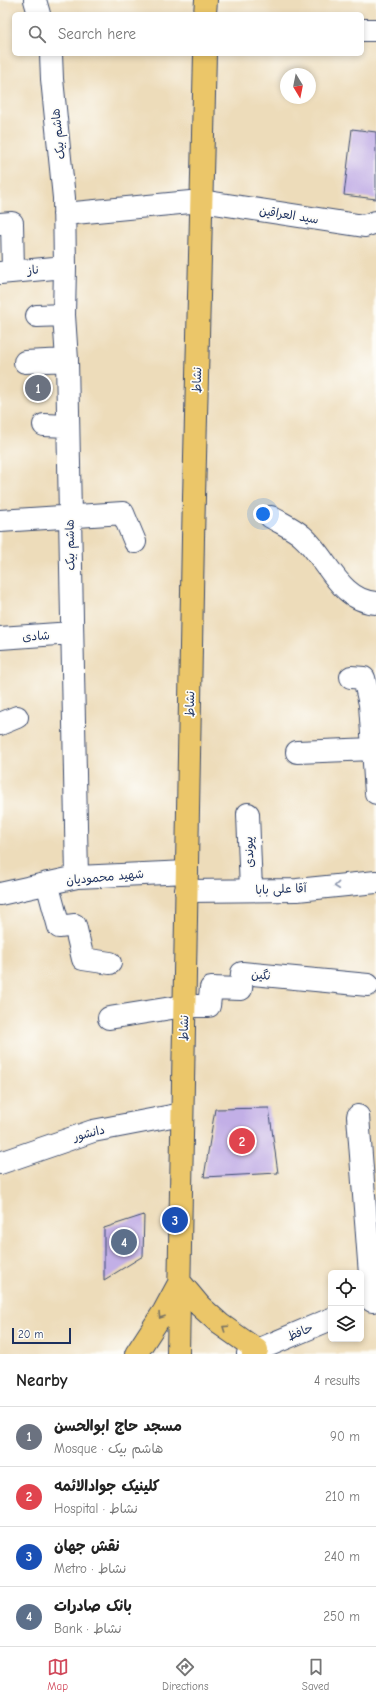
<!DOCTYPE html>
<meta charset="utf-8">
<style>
:root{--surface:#fff;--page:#f2f2f2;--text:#222;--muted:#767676;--line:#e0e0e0;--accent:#d1495b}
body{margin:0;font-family:"Comic Neue","Playpen Sans Arabic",sans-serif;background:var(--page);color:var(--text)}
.controls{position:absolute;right:12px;bottom:12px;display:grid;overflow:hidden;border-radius:6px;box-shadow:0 2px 6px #0003}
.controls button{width:36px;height:36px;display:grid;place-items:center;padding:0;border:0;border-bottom:1px solid var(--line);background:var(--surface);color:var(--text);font:20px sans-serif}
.compass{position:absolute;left:280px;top:68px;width:36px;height:36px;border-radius:50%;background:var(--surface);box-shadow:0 2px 6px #0003;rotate:170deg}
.scale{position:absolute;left:12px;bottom:10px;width:59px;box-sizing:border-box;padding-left:4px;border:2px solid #1b2f5e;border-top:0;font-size:11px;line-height:14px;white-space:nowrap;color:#1b2f5e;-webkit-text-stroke:3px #fdfcf7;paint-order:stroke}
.you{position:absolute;left:263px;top:514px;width:14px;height:14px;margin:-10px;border:3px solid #fff;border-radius:50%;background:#1a73e8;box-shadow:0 0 0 6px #1a73e833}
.badge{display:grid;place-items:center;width:26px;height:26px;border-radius:50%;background:var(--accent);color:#fff;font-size:13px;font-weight:700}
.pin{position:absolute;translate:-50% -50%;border:2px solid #fff;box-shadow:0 1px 4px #0006}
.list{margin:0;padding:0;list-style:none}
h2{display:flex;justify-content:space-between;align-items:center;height:52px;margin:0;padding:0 16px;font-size:17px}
h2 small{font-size:13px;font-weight:400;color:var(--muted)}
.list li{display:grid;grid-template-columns:26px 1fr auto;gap:12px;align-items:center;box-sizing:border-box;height:60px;padding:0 16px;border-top:1px solid var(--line)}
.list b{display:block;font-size:15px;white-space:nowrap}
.list p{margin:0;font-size:13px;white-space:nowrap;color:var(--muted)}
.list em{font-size:13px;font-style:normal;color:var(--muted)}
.icon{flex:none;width:22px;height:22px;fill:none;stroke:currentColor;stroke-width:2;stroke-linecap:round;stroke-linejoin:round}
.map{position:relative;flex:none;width:376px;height:1354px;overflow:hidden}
.search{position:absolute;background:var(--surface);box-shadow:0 2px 6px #0003;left:12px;right:12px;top:12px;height:44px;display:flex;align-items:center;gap:10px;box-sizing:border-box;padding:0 14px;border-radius:6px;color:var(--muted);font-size:15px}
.sheet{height:292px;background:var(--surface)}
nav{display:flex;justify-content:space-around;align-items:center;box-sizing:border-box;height:56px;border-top:1px solid var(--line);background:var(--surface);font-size:11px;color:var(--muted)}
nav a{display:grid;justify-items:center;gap:2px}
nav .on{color:var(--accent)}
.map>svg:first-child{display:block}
.building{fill:#c2afe6}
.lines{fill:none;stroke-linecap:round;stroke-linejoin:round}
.minor-casing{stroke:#3a496c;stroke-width:24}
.major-casing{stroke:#3a496c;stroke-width:24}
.minor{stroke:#fff;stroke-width:22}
.major{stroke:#ebc669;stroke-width:22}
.oneway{stroke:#8d97ae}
.oneway2{stroke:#797363}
.labels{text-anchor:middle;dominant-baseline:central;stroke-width:3.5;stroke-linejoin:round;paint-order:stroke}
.street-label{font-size:12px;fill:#1b2f5e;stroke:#fdfcf7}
</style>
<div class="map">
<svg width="376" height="1354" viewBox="0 0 376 1354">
<rect width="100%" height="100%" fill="#fdfcf7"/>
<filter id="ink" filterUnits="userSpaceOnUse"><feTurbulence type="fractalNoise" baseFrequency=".025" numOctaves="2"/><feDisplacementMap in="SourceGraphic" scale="8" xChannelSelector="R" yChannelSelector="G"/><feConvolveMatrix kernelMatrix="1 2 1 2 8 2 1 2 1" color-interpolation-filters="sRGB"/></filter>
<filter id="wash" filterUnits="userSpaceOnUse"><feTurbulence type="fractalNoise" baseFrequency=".012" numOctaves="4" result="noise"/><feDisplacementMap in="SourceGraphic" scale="16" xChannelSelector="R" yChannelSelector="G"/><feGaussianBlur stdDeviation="0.9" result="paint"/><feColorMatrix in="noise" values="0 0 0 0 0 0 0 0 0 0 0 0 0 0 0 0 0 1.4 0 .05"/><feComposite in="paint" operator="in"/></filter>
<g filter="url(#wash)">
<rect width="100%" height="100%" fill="#eddcba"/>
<g id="blocks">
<path class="building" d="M352,129L376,132V199L344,195Z
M269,1108L278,1173L204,1177L215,1109Z
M144,1215L143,1256L104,1280V1228Z"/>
</g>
</g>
<g filter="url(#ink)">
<use href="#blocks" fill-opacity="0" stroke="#3a496c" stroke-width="1"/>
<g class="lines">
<defs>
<path id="minor" d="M35,0L39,14
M362,30H376
M51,54L52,79L64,198L65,267L64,315L67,360L77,877
M64,214L201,201L364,226L376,222
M0,224L12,223L13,271
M0,273L65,267
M37,316L64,315
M25,362L67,360
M44,425L68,426
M271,517C281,523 293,528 302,536C327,557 339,601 376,603
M0,521L123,513L135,542
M0,638L72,633
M351,677L364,678L370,704L376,793
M0,724L17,717
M297,752L373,749
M248,814L251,890
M47,883L59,927L75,925L83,959L110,963
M186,891L297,890L376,882
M0,894L77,877L187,872
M109,1018L184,1006H209L211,988L241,989L242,973L368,985
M358,1116L372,1301
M0,1163L93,1131L182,1114
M248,1354L331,1319"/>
<path id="major" d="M205,14L206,0
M180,1282L200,1306L220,1324L257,1350L253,1354
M136,1354L164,1311L178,1285
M178,1354L193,538L205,54"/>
</defs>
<use href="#minor" class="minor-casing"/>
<use href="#major" class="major-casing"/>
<use href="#minor" class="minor"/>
<use href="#major" class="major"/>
</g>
<defs><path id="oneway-chevron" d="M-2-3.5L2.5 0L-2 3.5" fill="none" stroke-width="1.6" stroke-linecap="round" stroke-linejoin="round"/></defs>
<use class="oneway" href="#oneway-chevron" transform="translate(337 886) rotate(174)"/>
<g class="oneway2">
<use href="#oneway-chevron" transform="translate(161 1316) rotate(122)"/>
<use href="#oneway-chevron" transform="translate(225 1328) rotate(-146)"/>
</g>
</g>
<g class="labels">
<g class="street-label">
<text transform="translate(58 134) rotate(-96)">هاشم بیک</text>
<text transform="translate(289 215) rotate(9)">سید العراقین</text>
<text transform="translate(33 270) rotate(-5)">ناز</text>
<text transform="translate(197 380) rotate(-89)">نشاط</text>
<text transform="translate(70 545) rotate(-91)">هاشم بیک</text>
<text transform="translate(36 636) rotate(-3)">شادی</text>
<text transform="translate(190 704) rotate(-89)">نشاط</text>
<text transform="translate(249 852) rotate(-92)">پیوندی</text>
<text transform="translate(105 877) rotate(-5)">شهید محمودیان</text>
<text transform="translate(281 889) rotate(-2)">آقا علی بابا</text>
<text transform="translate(261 975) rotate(5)">نگین</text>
<text transform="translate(184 1028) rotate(-89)">نشاط</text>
<text transform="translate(89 1133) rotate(-14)">دانشور</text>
<text transform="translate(300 1332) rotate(-23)">حافظ</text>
</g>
</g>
</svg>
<div class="controls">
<button><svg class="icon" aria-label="locate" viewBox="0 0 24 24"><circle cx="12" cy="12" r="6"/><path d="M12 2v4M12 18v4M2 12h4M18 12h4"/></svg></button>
<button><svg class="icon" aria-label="layers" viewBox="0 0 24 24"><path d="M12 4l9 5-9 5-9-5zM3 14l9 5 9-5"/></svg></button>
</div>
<svg class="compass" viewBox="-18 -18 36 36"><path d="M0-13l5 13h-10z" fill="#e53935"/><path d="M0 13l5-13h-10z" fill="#767676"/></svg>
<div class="scale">20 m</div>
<div class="you"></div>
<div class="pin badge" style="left:38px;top:388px;background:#6b7280">1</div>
<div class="pin badge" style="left:242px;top:1141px;background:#e0444e">2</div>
<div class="pin badge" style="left:175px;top:1220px;background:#1a4fb4">3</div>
<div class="pin badge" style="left:124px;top:1242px;background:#5c6f8a">4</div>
<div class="search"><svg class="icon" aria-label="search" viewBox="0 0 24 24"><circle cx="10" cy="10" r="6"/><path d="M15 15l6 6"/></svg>Search here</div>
</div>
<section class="sheet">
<h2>Nearby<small>4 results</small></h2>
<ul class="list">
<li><span class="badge" style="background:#6b7280">1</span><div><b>مسجد حاج ابوالحسن</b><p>Mosque · هاشم بیک</p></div><em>90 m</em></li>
<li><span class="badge" style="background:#e0444e">2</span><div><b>کلینیک جوادالائمه</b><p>Hospital · نشاط</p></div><em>210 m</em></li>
<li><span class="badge" style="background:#1a4fb4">3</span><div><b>نقش جهان</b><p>Metro · نشاط</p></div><em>240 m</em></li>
<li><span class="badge" style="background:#5c6f8a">4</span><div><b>بانک صادرات</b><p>Bank · نشاط</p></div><em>250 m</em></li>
</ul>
</section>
<nav>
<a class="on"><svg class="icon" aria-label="map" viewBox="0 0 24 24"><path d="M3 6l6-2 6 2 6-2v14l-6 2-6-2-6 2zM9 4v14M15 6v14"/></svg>Map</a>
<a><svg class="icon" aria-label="directions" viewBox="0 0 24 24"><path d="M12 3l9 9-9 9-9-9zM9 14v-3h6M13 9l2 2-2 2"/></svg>Directions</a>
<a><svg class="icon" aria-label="saved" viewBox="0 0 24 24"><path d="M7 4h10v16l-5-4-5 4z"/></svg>Saved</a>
</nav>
